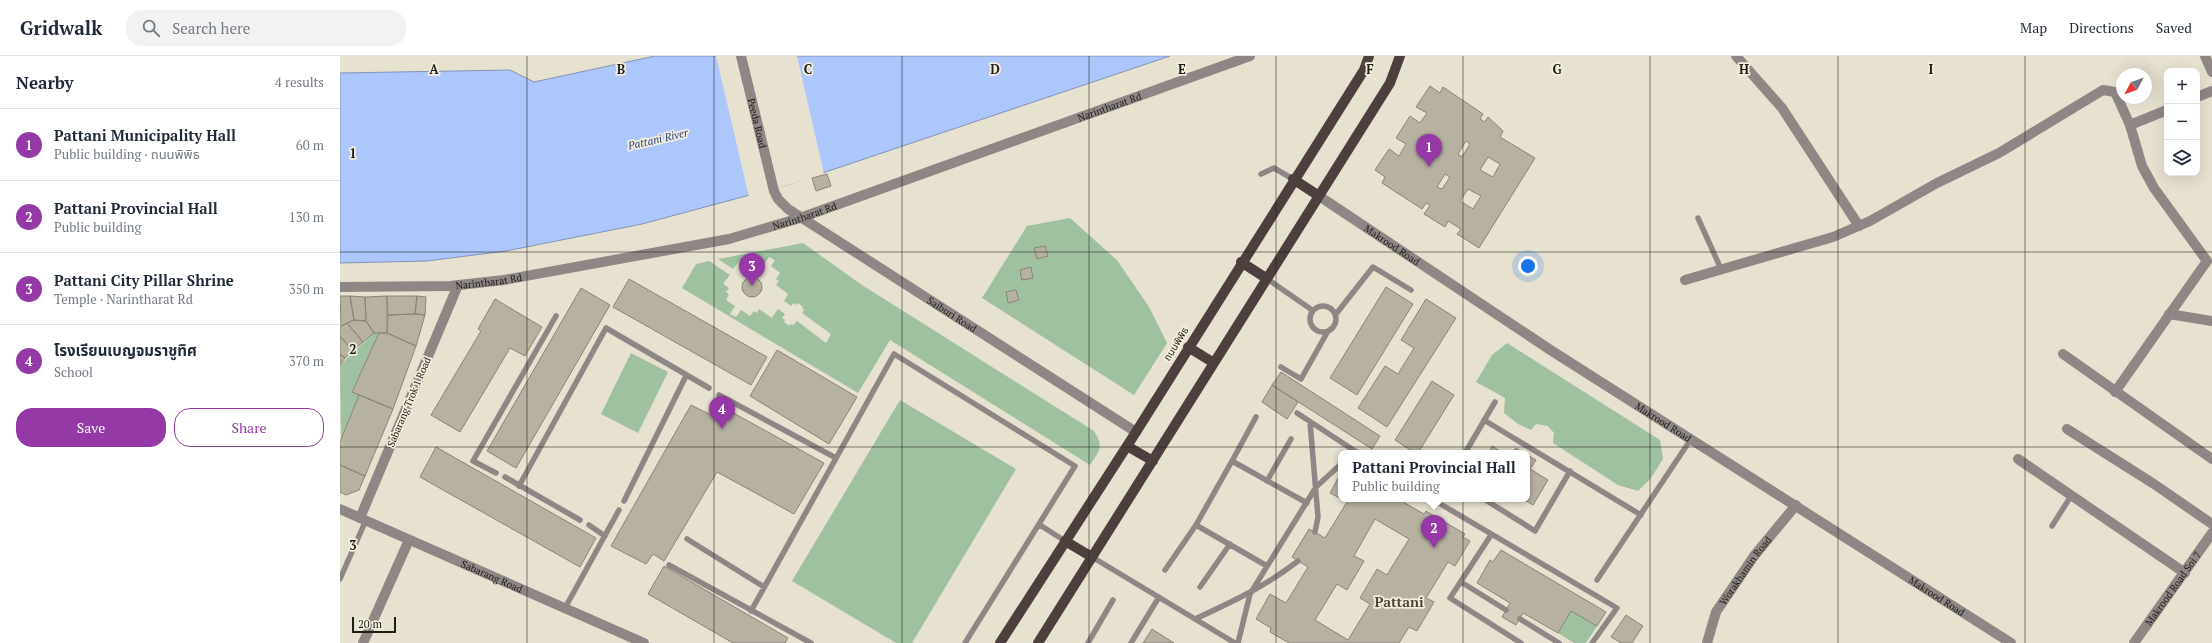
<!DOCTYPE html>
<meta charset="utf-8">
<style>
:root{--surface:#fff;--page:#f2f2f3;--text:#1f2937;--muted:#747a83;--line:#e0e1e3;--accent:#9439a5}
body{margin:0;font-family:"PT Serif","Noto Sans Thai",serif;background:var(--page);color:var(--text)}
.controls{position:absolute;right:12px;top:12px;display:grid;overflow:hidden;border-radius:8px;box-shadow:0 4px 16px #0002}
.controls button{width:36px;height:36px;display:grid;place-items:center;padding:0;border:0;border-bottom:1px solid var(--line);background:var(--surface);color:var(--text);font:20px sans-serif}
.compass{position:absolute;left:1776px;top:12px;width:36px;height:36px;border-radius:50%;background:var(--surface);box-shadow:0 4px 16px #0002;rotate:229deg}
.scale{position:absolute;left:12px;bottom:10px;width:44px;box-sizing:border-box;padding-left:4px;border:2px solid #1f1d17;border-top:0;font-size:11px;line-height:14px;white-space:nowrap;color:#1f1d17;-webkit-text-stroke:3px #f4eedd;paint-order:stroke}
.you{position:absolute;left:1188px;top:210px;width:14px;height:14px;margin:-10px;border:3px solid #fff;border-radius:50%;background:#1a73e8;box-shadow:0 0 0 6px #1a73e833}
.badge{display:grid;place-items:center;width:26px;height:26px;border-radius:50%;background:var(--accent);color:#fff;font-size:13px;font-weight:700}
.pin{position:absolute;translate:-50% -33px;filter:drop-shadow(0 1px 2px #0008)}
.pin::after{content:'';position:absolute;top:21px;width:14px;height:12px;background:inherit;clip-path:polygon(0 0,100% 0,50% 100%)}
.popup{position:absolute;left:998px;top:394px;width:192px;height:52px;box-sizing:border-box;display:grid;place-content:center;border-radius:8px;background:var(--surface);filter:drop-shadow(0 1px 3px #0005);font-size:13px;white-space:nowrap;color:var(--muted)}
.popup b{font-size:15px;color:var(--text)}
.popup::after{content:'';position:absolute;left:50%;top:100%;margin-left:-8px;border:8px solid transparent;border-top-color:var(--surface)}
.list{margin:0;padding:0;list-style:none}
h2{display:flex;justify-content:space-between;align-items:center;height:52px;margin:0;padding:0 16px;font-size:17px}
h2 small{font-size:13px;font-weight:400;color:var(--muted)}
.list li{display:grid;grid-template-columns:26px 1fr auto;gap:12px;align-items:center;box-sizing:border-box;height:72px;padding:0 16px;border-top:1px solid var(--line)}
.list b{display:block;font-size:15px;white-space:nowrap}
.list p{margin:0;font-size:13px;white-space:nowrap;color:var(--muted)}
.list em{font-size:13px;font-style:normal;color:var(--muted)}
.actions{display:flex;gap:8px;padding:12px 16px}
.actions a{flex:1;padding:9px 0;border:1px solid var(--accent);border-radius:16px;text-align:center;font-size:14px;color:var(--accent)}
.actions .main{background:var(--accent);color:#fff}
.icon{flex:none;width:22px;height:22px;fill:none;stroke:currentColor;stroke-width:2;stroke-linecap:round;stroke-linejoin:round}
.map{position:relative;flex:none;width:1872px;height:587px;overflow:hidden}
header{display:flex;align-items:center;gap:24px;box-sizing:border-box;height:56px;padding:0 20px;background:var(--surface);border-bottom:1px solid var(--line)}
header strong{font-size:19px}
nav{display:flex;gap:22px;margin-inline-start:auto;font-size:14px}
.search{width:280px;height:36px;background:var(--page);display:flex;align-items:center;gap:10px;box-sizing:border-box;padding:0 14px;border-radius:16px;color:var(--muted);font-size:15px}
main{display:flex}
aside{flex:1;background:var(--surface)}
.map>svg:first-child{display:block}
.green{fill:#9fc1a0}
.water{fill:#adc6fc;stroke:#8293b7}
.pier{fill:#e7e1d0}
.building{fill:#b6b1a1;stroke:#8a8576;fill-rule:evenodd}
.lines{fill:none;stroke-linecap:round;stroke-linejoin:round}
.service{stroke:#8f8786;stroke-width:5.5}
.minor{stroke:#8f8786;stroke-width:10}
.tertiary{stroke:#8f8786;stroke-width:10}
.primary{stroke:#4d3f3e;stroke-width:10}
.grid{fill:none;stroke:#1f1d17;stroke-width:1;stroke-opacity:0.55}
.labels{text-anchor:middle;dominant-baseline:central;stroke-width:3.5;stroke-linejoin:round;paint-order:stroke}
.street-label{font-size:10px;fill:#1f1d17;stroke:#f4eedd}
.water-label{font-size:11px;font-style:italic;fill:#26417f;stroke:#f4eedd}
.district-label{font-size:14px;font-weight:bold;fill:#4a4638;stroke:#f4eedd}
.grid-label{font-size:13px;text-anchor:middle;font-weight:bold;fill:#1f1d17;stroke:#f4eedd;stroke-width:3.5;stroke-linejoin:round;paint-order:stroke}
</style>
<header>
<strong>Gridwalk</strong>
<div class="search"><svg class="icon" aria-label="search" viewBox="0 0 24 24"><circle cx="10" cy="10" r="6"/><path d="M15 15l6 6"/></svg>Search here</div>
<nav><a>Map</a><a>Directions</a><a>Saved</a></nav>
</header>
<main>
<aside>
<h2>Nearby<small>4 results</small></h2>
<ul class="list">
<li><span class="badge">1</span><div><b>Pattani Municipality Hall</b><p>Public building · ถนนพิพิธ</p></div><em>60 m</em></li>
<li><span class="badge">2</span><div><b>Pattani Provincial Hall</b><p>Public building</p></div><em>130 m</em></li>
<li><span class="badge">3</span><div><b>Pattani City Pillar Shrine</b><p>Temple · Narintharat Rd</p></div><em>350 m</em></li>
<li><span class="badge">4</span><div><b>โรงเรียนเบญจมราชูทิศ</b><p>School</p></div><em>370 m</em></li>
</ul>
<div class="actions"><a class="main">Save</a><a>Share</a></div>
</aside>
<div class="map">
<svg width="1872" height="587" viewBox="0 0 1872 587">
<rect width="100%" height="100%" fill="#e7e1d0"/>
<path class="green" d="M730,162L777,204L809,251L827,287L794,339L642,242L687,170Z
M463,187L522,229L754,375C764,391 760,394 750,409L550,284L518,337L342,232L356,208L369,205L390,219L383,228L389,232L386,236L389,238L386,244L395,250L390,258L396,261L401,254L410,260L414,255L417,257L419,253L432,262L438,253L445,258L442,262L445,264L444,266L449,270L450,268L453,269L457,265L486,287L491,278L462,257L464,254L462,252L463,251L458,247L456,249L453,247L451,250L444,245L448,238L436,229L439,225L436,223L440,217L431,210L435,204L429,201L425,207L416,200L412,206L409,204L406,208L400,204L393,213L378,203Z
M34,277H39L12,335L19,339L1,384L0,309Z
M1167,287L1320,384L1323,403L1311,422L1298,435L1278,429L1213,387L1214,377L1208,370L1196,368L1191,374L1178,368L1164,357L1165,342L1136,326L1152,299Z
M291,297L328,316L298,377L261,358Z
M560,344L676,413L572,587H556L452,525Z
M1231,555L1257,570L1246,587H1234L1218,577Z"/>
<path class="water" d="M315,0H830L447,129L302,168L166,195L87,205L0,207V17L170,14L194,26Z"/>
<path class="pier" d="M376,0H457L484,118L409,141Z"/>
<path class="building" d="M1090,30L1100,37L1103,31L1143,58L1140,63L1145,66L1148,61L1163,75L1160,81L1195,102L1139,192L1117,178L1121,173L1108,165L1105,171L1084,158L1090,149L1086,147L1082,153L1042,127L1045,121L1035,114L1049,93L1059,100L1066,88L1056,82L1070,60L1080,67L1087,57L1076,51ZM1126,85L1130,88L1122,101L1118,98ZM1148,101L1160,108L1153,121L1140,114ZM1105,118L1110,121L1102,133L1097,131ZM1128,133L1141,140L1133,153L1120,145Z
M487,118L491,130L476,135L472,122Z
M705,190L708,200L697,203L694,192Z
M691,211L693,222L682,224L680,214Z
M402 231a10 10 0 1 1 20 0a10 10 0 1 1-20 0Z
M289,223L427,301L411,329L273,251Z
M1046,231L1073,248L1017,339L990,322Z
M241,232L270,249L176,412L147,395Z
M676,234L679,244L668,247L666,236Z
M0,240H10L14,264L1,270Z
M10,240L25,241L26,265L14,264Z
M47,240V277H34L26,265L25,241Z
M47,240H77L75,258L48,259Z
M77,240L86,241L85,259L75,258Z
M155,243L202,271L185,300L170,292L120,376L91,359L141,275L138,273Z
M1086,243L1116,262L1047,371L1018,352L1045,310L1058,318L1074,292L1061,284Z
M75,258L85,259L76,290L47,277L48,259Z
M14,264L26,265L34,277L23,286L7,267Z
M7,267L23,286L13,295L0,280V271Z
M39,277H47L76,290L53,353L12,336Z
M0,280L13,295L5,302L0,298Z
M437,294L517,341L489,388L410,340Z
M0,298L5,302L0,309Z
M941,316L1040,380L1032,393L932,329Z
M1092,325L1114,339L1078,397H1075L1055,384Z
M932,329L958,346L947,363L922,346Z
M19,339L53,353L25,420L0,409V386Z
M351,349L383,365L388,354L484,407L454,458L377,416L324,505L313,498L306,508L271,490Z
M1152,390L1163,397H1149Z
M96,391L256,482L240,511L80,421Z
M1176,392L1184,397H1172Z
M1187,399L1196,404L1190,413L1208,424L1193,449L1183,443H1187Z
M0,409L25,420L19,434L6,439L0,436Z
M1001,417V443H1058L1084,458L1086,455L1125,478L1123,481L1130,485L1115,510L1108,506L1086,542L1094,546L1077,575L1069,571L1059,587H949L930,576L931,572L916,563L930,538L946,547L968,511L952,501L969,473L985,482L1007,446L990,437ZM1035,463L1069,483L1047,519L1037,513L1020,542L1030,548L1008,584L975,564L997,528L1007,534L1024,505L1014,500Z
M1161,494L1266,556L1257,570L1231,555L1218,577L1183,557L1176,569L1162,561L1170,547L1137,527L1150,504L1153,506Z
M324,510L448,582L445,587H393L308,538Z
M1286,559L1303,570L1292,587H1281L1271,581Z
M812,573L834,587H803Z"/>
<g class="lines">
<path class="service" d="M921,118L934,112L953,123
M1358,162L1381,213
M926,222L972,254
M970 263a13 13 0 1 1 26 0a13 13 0 1 1-26 0Z
M996,258L1033,211L1071,234
M941,311L961,323L988,275
M379,339L496,402
M957,357L1018,397
M1144,364L1301,459
M970,366L978,461L975,476
M1125,397L1155,346
M892,405L916,361
M156,417L133,405L216,260
M165,421L240,464
M927,425L951,383
M179,430L266,272L369,332
M1092,443L1277,552L1252,587
M1144,443L1195,475L1230,415
M284,445L346,320
M249,469L265,480
M700,469L725,485
M1712,470L1731,440
M1151,479L1110,542L1181,587
M347,483L424,531
M752,501L895,587
M329,509L471,587
M927,510L856,469L892,405L967,447
M825,514L856,469
M0,523L26,464
M1257,524L1351,383
M1121,526L1166,554
M860,531L890,488
M225,552L279,454
M411,555L554,298L735,410L625,587
M855,563C892,546 926,530 958,505
M1180,563L1219,587
M748,587L773,544
M791,587L819,541
M898,587L910,538L976,431L1001,408"/>
<g class="minor">
<path d="M1396,0L1442,52L1519,170"/>
<path d="M1865,0L1872,16"/>
<path d="M1857,41L1872,35"/>
<path d="M1790,69L1827,54"/>
<path d="M1345,224L1493,181L1530,165L1597,127L1659,97L1763,34L1775,36L1790,69L1802,110L1814,132L1867,205L1775,336"/>
<path d="M1829,258L1872,265"/>
<path d="M1723,298L1872,403"/>
<path d="M1727,373L1814,428L1872,468"/>
<path d="M1678,403L1845,517"/>
<path d="M0,453L20,462"/>
<path d="M23,587L69,484"/>
<path id="s1" d="M1367,587L1376,556L1414,500L1456,449"/>
<path id="s2" d="M1794,587L1872,477"/>
</g>
<g class="tertiary">
<path id="s3" d="M401,0L434,135L438,143L448,153L796,376"/>
<path id="s4" d="M979,140L1212,295L1671,587"/>
<path id="s5" d="M118,229L20,462L304,587"/>
<path id="s6" d="M0,231L110,230L164,224L389,183L460,162L910,0"/>
</g>
<path class="primary" d="M953,123L979,140
M901,206L926,222
M848,291L874,307
M787,390L813,405
M725,485L752,501
M660,587L796,376L1024,14L1029,0
M698,587L1050,27L1060,0"/>
</g>
<path class="grid" d="M187,0V587M374,0V587M562,0V587M749,0V587M936,0V587M1123,0V587M1310,0V587M1498,0V587M1685,0V587M0,196H1872M0,391H1872"/>
<g class="labels">
<g class="street-label">
<text stroke="none"><textPath href="#s6" startOffset="796">Narintharat Rd</textPath></text>
<text stroke="none"><textPath href="#s3" startOffset="69">Peeda Road</textPath></text>
<text stroke="none"><textPath href="#s6" startOffset="472">Narintharat Rd</textPath></text>
<text stroke="none"><textPath href="#s4" startOffset="88">Makrood Road</textPath></text>
<text stroke="none"><textPath href="#s6" startOffset="149">Narintharat Rd</textPath></text>
<text stroke="none"><textPath href="#s3" startOffset="357">Saiburi Road</textPath></text>
<text transform="translate(836 288) rotate(-58)">ถนนพิพิธ</text>
<text transform="translate(69 346) rotate(-67)">Sabarang Trok 1 Road</text>
<text stroke="none"><textPath href="#s4" startOffset="412">Makrood Road</textPath></text>
<text stroke="none"><textPath href="#s1" startOffset="83">Worakhamin Road</textPath></text>
<text stroke="none"><textPath href="#s5" startOffset="397">Sabarang Road</textPath></text>
<text stroke="none"><textPath href="#s2" startOffset="67">Makrood Road Soi 7</textPath></text>
<text stroke="none"><textPath href="#s4" startOffset="736">Makrood Road</textPath></text>
</g>
<g class="water-label">
<text transform="translate(318 83) rotate(-13)">Pattani River</text>
</g>
<g class="district-label">
<text x="1059" y="545">Pattani</text>
</g>
</g>
<g class="grid-label">
<text x="94" y="18">A</text>
<text x="281" y="18">B</text>
<text x="468" y="18">C</text>
<text x="655" y="18">D</text>
<text x="842" y="18">E</text>
<text x="1030" y="18">F</text>
<text x="1217" y="18">G</text>
<text x="1404" y="18">H</text>
<text x="1591" y="18">I</text>
<text x="13" y="102">1</text>
<text x="13" y="298">2</text>
<text x="13" y="494">3</text>
</g>
</svg>
<div class="controls">
<button>+</button>
<button>−</button>
<button><svg class="icon" aria-label="layers" viewBox="0 0 24 24"><path d="M12 4l9 5-9 5-9-5zM3 14l9 5 9-5"/></svg></button>
</div>
<svg class="compass" viewBox="-18 -18 36 36"><path d="M0-13l5 13h-10z" fill="#e53935"/><path d="M0 13l5-13h-10z" fill="#747a83"/></svg>
<div class="scale">20 m</div>
<div class="you"></div>
<div class="pin badge" style="left:1089px;top:111px">1</div>
<div class="pin badge" style="left:1094px;top:492px">2</div>
<div class="popup"><b>Pattani Provincial Hall</b>Public building</div>
<div class="pin badge" style="left:412px;top:230px">3</div>
<div class="pin badge" style="left:382px;top:373px">4</div>
</div>
</main>
